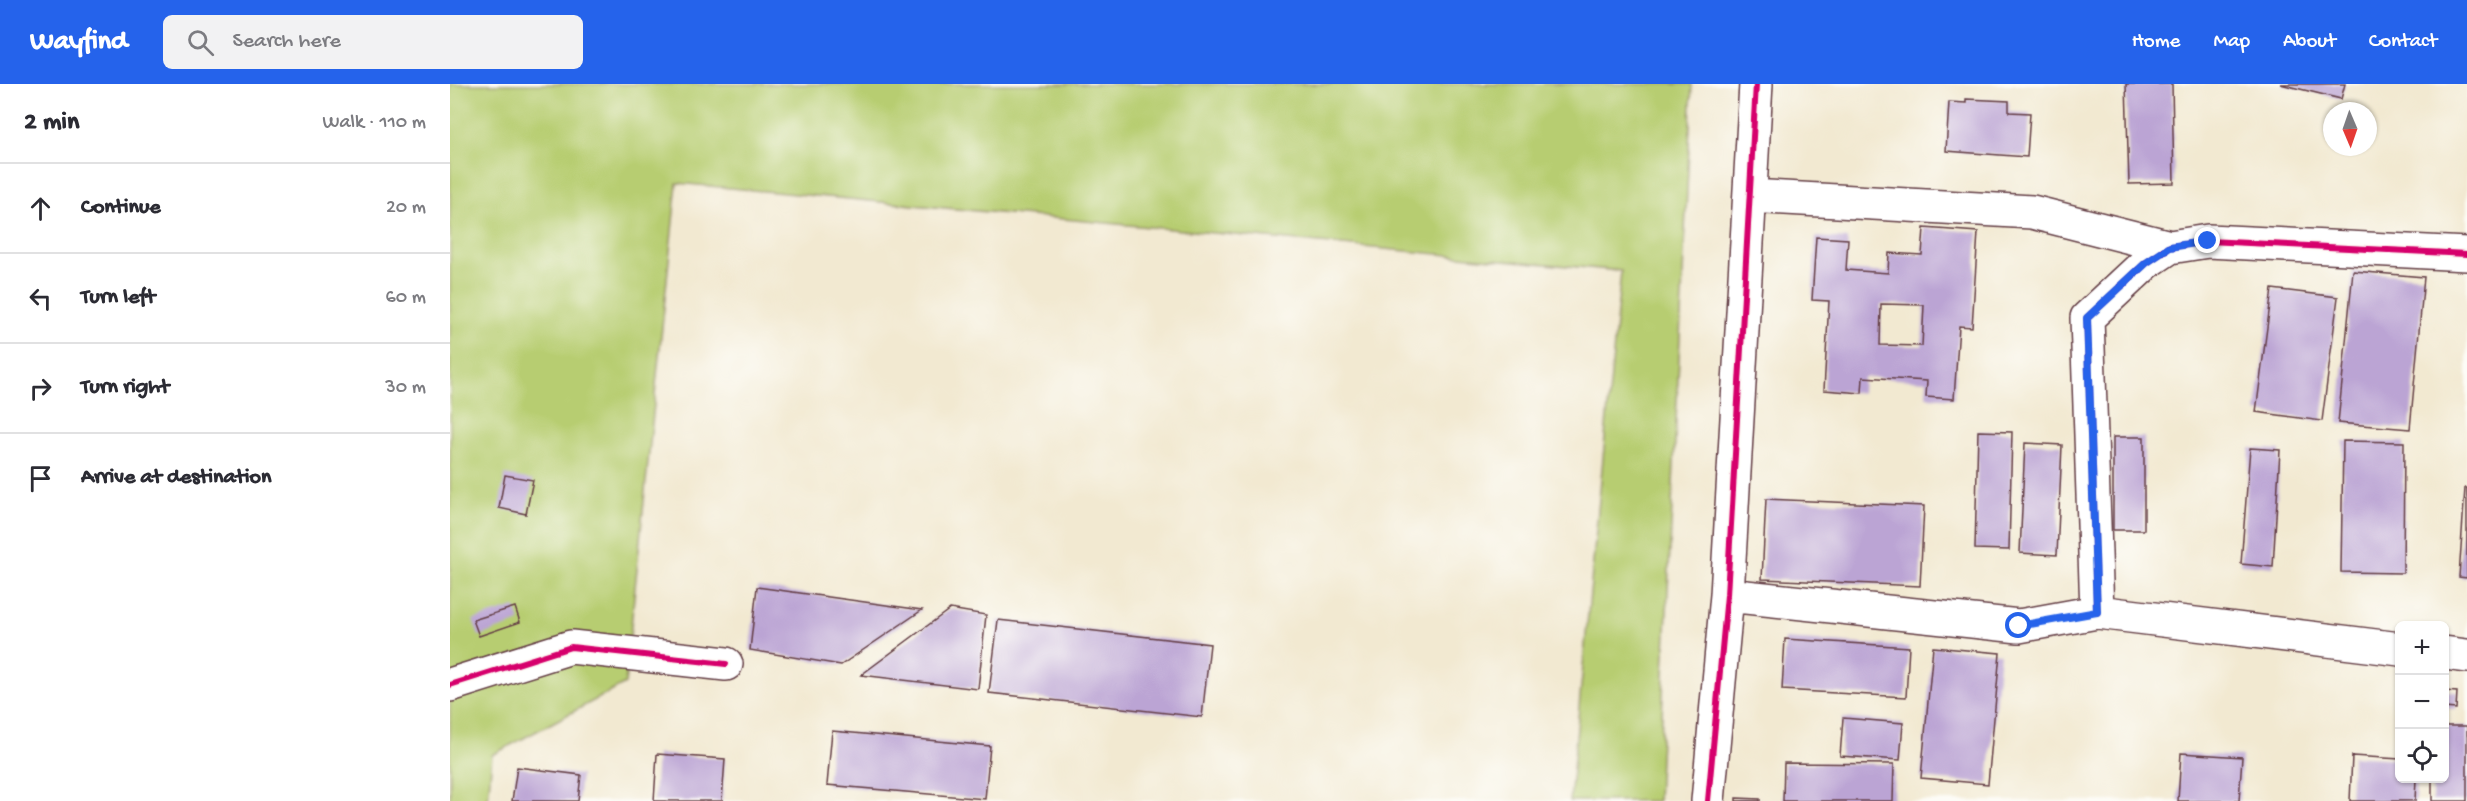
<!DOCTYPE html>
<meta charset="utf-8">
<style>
:root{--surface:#fff;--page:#f2f2f3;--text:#2b2b33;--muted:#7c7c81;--line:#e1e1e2;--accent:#2563eb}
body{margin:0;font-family:"Gochi Hand",sans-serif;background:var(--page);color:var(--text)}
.controls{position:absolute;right:18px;bottom:18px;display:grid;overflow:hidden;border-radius:9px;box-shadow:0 2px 4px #0004}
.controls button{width:54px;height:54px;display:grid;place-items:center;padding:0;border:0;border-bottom:2px solid var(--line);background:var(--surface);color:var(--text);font:30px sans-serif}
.compass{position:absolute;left:1873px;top:18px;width:54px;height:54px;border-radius:50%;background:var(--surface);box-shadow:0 2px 4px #0004;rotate:178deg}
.stop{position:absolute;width:18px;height:18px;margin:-14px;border:4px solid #2563eb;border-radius:50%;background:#fff}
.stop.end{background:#2563eb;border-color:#fff;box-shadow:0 2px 6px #0008}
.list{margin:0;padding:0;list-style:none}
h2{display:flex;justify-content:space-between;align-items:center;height:78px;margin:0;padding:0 24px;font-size:26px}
h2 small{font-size:20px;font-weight:400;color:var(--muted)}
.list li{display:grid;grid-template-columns:39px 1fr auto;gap:18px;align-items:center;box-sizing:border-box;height:90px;padding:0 24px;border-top:2px solid var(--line)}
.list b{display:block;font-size:22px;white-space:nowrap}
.list em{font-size:20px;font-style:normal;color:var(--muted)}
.icon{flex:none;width:33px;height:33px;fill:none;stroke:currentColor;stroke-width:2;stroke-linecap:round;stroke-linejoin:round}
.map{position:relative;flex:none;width:2017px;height:717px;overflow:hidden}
header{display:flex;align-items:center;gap:36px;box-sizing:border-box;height:84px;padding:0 30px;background:var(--accent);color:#fff}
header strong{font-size:28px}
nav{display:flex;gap:33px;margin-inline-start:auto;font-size:21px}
.search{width:420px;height:54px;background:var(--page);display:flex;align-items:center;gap:15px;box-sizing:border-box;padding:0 21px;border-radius:9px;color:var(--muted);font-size:22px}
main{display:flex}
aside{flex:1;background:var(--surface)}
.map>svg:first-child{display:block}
.green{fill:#b7cd71;stroke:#80764e;stroke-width:1.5}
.building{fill:#bba4d4;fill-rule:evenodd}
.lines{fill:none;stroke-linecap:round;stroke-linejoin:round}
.minor-casing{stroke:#633d44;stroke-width:36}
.minor{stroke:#fff;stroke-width:33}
.cycleway-casing{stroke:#fdfcf7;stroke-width:10}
.cycleway{stroke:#d6006c;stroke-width:6}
.route{stroke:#2563eb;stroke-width:8}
</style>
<header>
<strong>Wayfind</strong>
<div class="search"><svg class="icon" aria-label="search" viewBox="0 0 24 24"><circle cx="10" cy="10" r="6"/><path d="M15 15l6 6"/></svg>Search here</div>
<nav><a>Home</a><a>Map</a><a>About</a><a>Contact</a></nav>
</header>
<main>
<aside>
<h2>2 min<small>Walk · 110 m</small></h2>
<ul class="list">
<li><svg class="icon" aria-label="ahead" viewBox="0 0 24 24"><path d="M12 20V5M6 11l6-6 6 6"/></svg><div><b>Continue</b></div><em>20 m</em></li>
<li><svg class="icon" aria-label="left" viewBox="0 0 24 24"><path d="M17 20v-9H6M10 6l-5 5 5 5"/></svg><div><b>Turn left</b></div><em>60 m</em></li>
<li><svg class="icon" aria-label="right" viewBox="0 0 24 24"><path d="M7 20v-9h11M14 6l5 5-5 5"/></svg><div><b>Turn right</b></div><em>30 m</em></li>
<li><svg class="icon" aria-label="arrive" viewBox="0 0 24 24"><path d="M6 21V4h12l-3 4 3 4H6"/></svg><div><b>Arrive at destination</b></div></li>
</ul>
</aside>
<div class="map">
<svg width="2017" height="717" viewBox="0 0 2017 717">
<rect width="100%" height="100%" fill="#fdfcf7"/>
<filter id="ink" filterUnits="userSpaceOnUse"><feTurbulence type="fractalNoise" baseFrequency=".0167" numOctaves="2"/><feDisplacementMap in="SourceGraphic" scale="12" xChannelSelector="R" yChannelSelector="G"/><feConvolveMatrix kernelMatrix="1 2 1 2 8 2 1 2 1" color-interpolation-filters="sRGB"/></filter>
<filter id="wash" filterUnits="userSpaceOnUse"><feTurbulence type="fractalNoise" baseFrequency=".008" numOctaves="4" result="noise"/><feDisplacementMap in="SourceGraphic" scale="24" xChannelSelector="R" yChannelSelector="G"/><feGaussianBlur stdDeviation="1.35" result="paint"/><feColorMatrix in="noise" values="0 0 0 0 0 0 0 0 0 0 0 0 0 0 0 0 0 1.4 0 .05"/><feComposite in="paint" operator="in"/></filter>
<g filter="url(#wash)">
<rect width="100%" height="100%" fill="#f2e9d1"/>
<path class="green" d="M0,0H1242L1208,717H1120L1171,187L227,99L175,600L42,671L38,717H0Z"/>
<g id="blocks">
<path class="building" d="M1676,0H1722L1724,99L1679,100Z
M1830,0H1895L1891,15Z
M1516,15L1559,17V28L1580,29L1577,73L1496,67L1499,18L1516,19Z
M1474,144L1528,148L1522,243L1509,242L1504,315L1476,313L1477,297L1413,293L1412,309L1374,306L1379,217L1362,216L1366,153L1398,155L1396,186L1438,189L1439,169L1472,171ZM1431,220L1474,221L1472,262L1430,261Z
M1903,187L1974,193L1960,345L1888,339Z
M1822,205L1888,213L1872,337L1806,328Z
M1528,347L1562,348L1559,466L1525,465Z
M1663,353H1694V446H1663Z
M1893,357L1954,358L1953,489L1891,488Z
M1575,359L1612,361L1607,471L1570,469Z
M1800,364L1830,366L1823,483L1791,480Z
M55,391L83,396L76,430L49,424Z
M2015,404H2017V494L2009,493Z
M1316,415L1474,422L1470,502L1312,495Z
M307,503L472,526L391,581L300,566Z
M65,523L70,538L29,552L23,536Z
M500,525L536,531L528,605L411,591Z
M548,536L760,560L752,633L539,609Z
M1335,555L1459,563L1456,613L1332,606Z
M1483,563L1550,569L1538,700L1471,694Z
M1994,607L2007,608L2006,625L1994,624Z
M1393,634L1453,639L1450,676L1390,672Z
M1994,642H2017V717H1982V694H1994Z
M382,647L540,662L535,715L377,701Z
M1731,669L1792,673L1789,717H1728Z
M207,670L275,675L272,717H204Z
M1902,672L1950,675V694H1966L1965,717H1900Z
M1334,679L1444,680L1443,717H1333Z
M67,683L131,691L128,717H62Z
M1286,714L1310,715V717H1286Z"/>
</g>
</g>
<g filter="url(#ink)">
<use href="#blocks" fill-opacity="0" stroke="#633d44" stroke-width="1.5"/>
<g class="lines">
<defs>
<path id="minor" d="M1300,112L1582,128L1720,163
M1277,511L1569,542L1647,528L1950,565
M1647,528L1637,234L1696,179L1720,163L1758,157L2017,170
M1994,569L2017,572
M0,601L121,563L276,580
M1258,717L1277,511L1306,0"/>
</defs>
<use href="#minor" class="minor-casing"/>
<use href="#minor" class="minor"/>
<defs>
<path id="cycleway" d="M1647,528L1637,234L1696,179L1720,163L1758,157L2017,170
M0,601L121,563L276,580
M1258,717L1277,511L1306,0"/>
</defs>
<use href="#cycleway" class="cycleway-casing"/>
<use href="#cycleway" class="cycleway"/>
</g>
</g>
<g class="lines" filter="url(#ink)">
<path class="route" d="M1569,542L1647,528L1637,234L1696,179L1720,163L1758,157"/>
</g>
</svg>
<div class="controls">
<button>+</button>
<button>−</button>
<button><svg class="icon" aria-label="locate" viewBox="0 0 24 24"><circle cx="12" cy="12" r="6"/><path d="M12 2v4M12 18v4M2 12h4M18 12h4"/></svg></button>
</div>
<svg class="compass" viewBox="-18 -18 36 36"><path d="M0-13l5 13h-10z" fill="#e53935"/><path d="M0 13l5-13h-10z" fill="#7c7c81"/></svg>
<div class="stop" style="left:1569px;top:542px"></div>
<div class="stop end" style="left:1758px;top:157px"></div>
</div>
</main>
